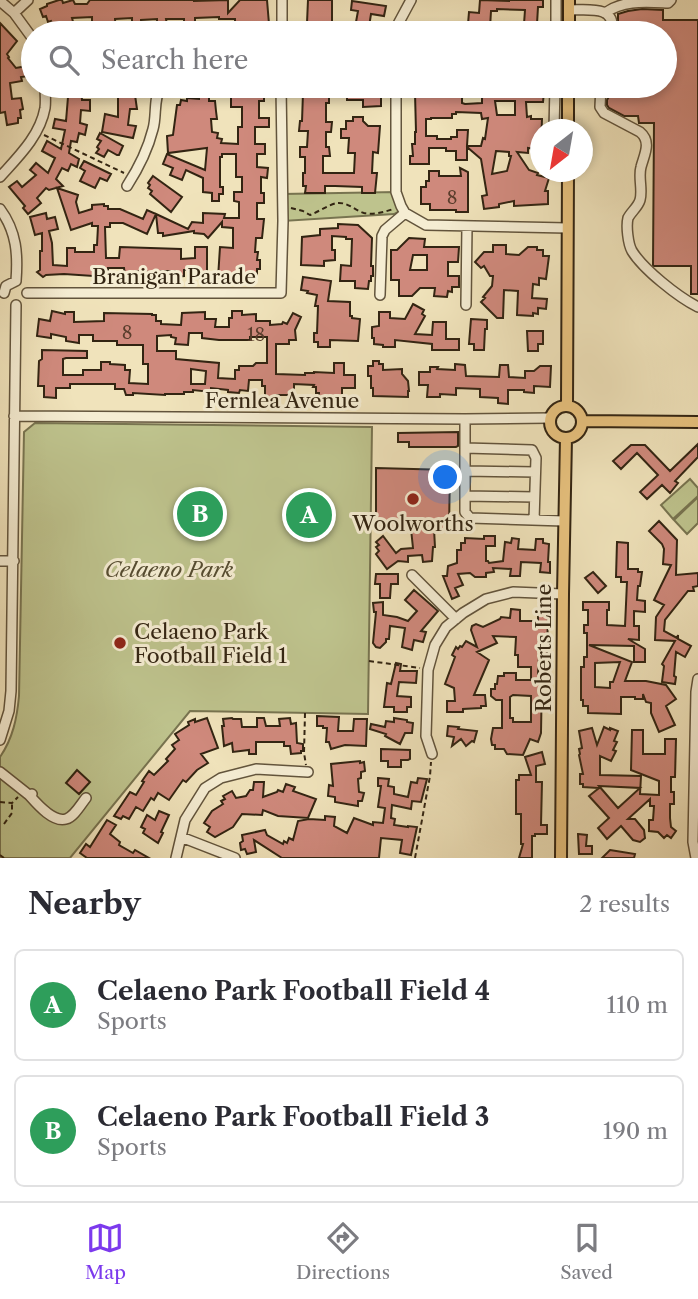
<!DOCTYPE html>
<style>
:root{--surface:#fff;--page:#f7f7f7;--text:#2b2b33;--muted:#7c7c81;--line:#e1e1e2;--accent:#7c3aed}
body{margin:0;font-family:"Libre Caslon Text",serif;background:var(--page);color:var(--text)}
.compass{position:absolute;left:530px;top:119px;width:63px;height:63px;border-radius:50%;background:var(--surface);box-shadow:0 4px 10px #0003;rotate:211deg}
.you{position:absolute;left:446px;top:478px;width:24px;height:24px;margin:-18px;border:5px solid #fff;border-radius:50%;background:#1a73e8;box-shadow:0 0 0 10px #1a73e833}
.badge{display:grid;place-items:center;width:46px;height:46px;border-radius:50%;background:var(--accent);color:#fff;font-size:23px;font-weight:700}
.pin{position:absolute;translate:-50% -50%;border:4px solid #fff;box-shadow:0 2px 7px #0006}
.list{margin:0;padding:0;list-style:none}
h2{display:flex;justify-content:space-between;align-items:center;height:91px;margin:0;padding:0 28px;font-size:30px}
h2 small{font-size:23px;font-weight:400;color:var(--muted)}
.list li{display:grid;grid-template-columns:46px 1fr auto;gap:21px;align-items:center;box-sizing:border-box;height:112px;margin:0 14px 14px;padding:0 14px;border:2px solid var(--line);border-radius:10px}
.list b{display:block;font-size:26px;white-space:nowrap}
.list p{margin:0;font-size:23px;white-space:nowrap;color:var(--muted)}
.list em{font-size:23px;font-style:normal;color:var(--muted)}
.icon{flex:none;width:38px;height:38px;fill:none;stroke:currentColor;stroke-width:2;stroke-linecap:round;stroke-linejoin:round}
.map{position:relative;flex:none;width:698px;height:858px;overflow:hidden}
.search{position:absolute;background:var(--surface);box-shadow:0 4px 10px #0003;left:21px;right:21px;top:21px;height:77px;display:flex;align-items:center;gap:18px;box-sizing:border-box;padding:0 24px;border-radius:38px;color:var(--muted);font-size:26px}
.sheet{height:343px;background:var(--surface)}
nav{display:flex;justify-content:space-around;align-items:center;box-sizing:border-box;height:98px;border-top:2px solid var(--line);background:var(--surface);font-size:19px;color:var(--muted)}
nav a{display:grid;justify-items:center;gap:4px}
nav .on{color:var(--accent)}
.map>svg:first-child{display:block}
.green{fill:#bec38d;stroke:#787450;stroke-width:2}
.building{fill:#cf897c;stroke:#322412;stroke-width:2;fill-rule:evenodd}
.lines{fill:none;stroke-linecap:round;stroke-linejoin:round}
.minor-casing{stroke:#62543c;stroke-width:12}
.major-casing{stroke:#322412;stroke-width:14}
.path{stroke:#322412;stroke-width:2;stroke-dasharray:5 3.5;stroke-linecap:butt}
.minor{stroke:#f5edd3;stroke-width:9}
.major{stroke:#e8c27e;stroke-width:10}
.poi-dot{fill:#8f2418;stroke:#f5edd3;stroke-width:2.5}
.labels{text-anchor:middle;dominant-baseline:central;stroke-width:6;stroke-linejoin:round;paint-order:stroke}
.number-label{font-size:18px;fill:#593d2c}
.street-label{font-size:21px;fill:#322412;stroke:#f5edd3}
.poi-label{font-size:21px;fill:#322412;stroke:#f5edd3}
.park-label{font-size:21px;font-style:italic;fill:#554c31;stroke:#f5edd3}
</style>
<div class="map">
<svg width="698" height="858" viewBox="0 0 698 858">
<rect width="100%" height="100%" fill="#f0e3bb"/>
<filter id="stains"><feTurbulence type="fractalNoise" baseFrequency=".00286" numOctaves="4"/><feColorMatrix values="0 0 0 0 .2 0 0 0 0 .09 0 0 0 0 .02 0 0 0 .5 -.17"/></filter>
<radialGradient id="worn" r=".72"><stop offset=".6" stop-color="#630" stop-opacity="0"/><stop offset="1" stop-color="#630" stop-opacity=".3"/></radialGradient>
<path class="green" d="M396,192L403,209L394,214L283,221V194Z
M35,423L372,427L368,714L190,711L70,858H0V757C13,738 17,718 19,696L24,432Z
M690,479L698,488V496L673,519L661,505Z
M698,497V523L687,534L674,520Z"/>
<path class="building" d="M59,0H62L63,3L73,0L75,4H87L90,0H194V1L228,0V13L240,0H267L269,24L259,25V28H249V31H240V26H235V19H219V17L195,18V23H184V19H166L167,25H157V19L141,20V25H132V18L115,19L116,33H108V23L92,22V17L72,18L75,29L69,33H56L51,21L48,22L46,16L43,17L40,9L47,6V4Z
M308,0H332V31L318,30V33H301V23H307Z
M480,0L509,1V0H543V7H538L537,24H544V33H509V23L524,24L525,10L497,9V11H491L490,28H482V25L468,24L469,12L479,13Z
M352,1L386,6L384,16L371,14L368,33H354L358,11L351,10Z
M642,9L663,10V20H698V294H691V266H654L653,265L654,123H639L638,116H624L609,108L607,105V100L615,86H665V33H618V14L628,11Z
M0,23L17,41L7,54L9,57L8,58L16,68L27,66L29,76L21,77L22,81L10,83L12,99L21,98L23,109L20,110L21,118H18V123L7,125L5,112L0,113Z
M68,86H81L82,100H90V111L81,110L80,123L87,125L85,135L79,133L77,142L71,141L69,153L79,159L77,167L71,164L68,171L62,168L56,179L63,186L49,190L46,188L37,198L41,203L28,214L23,208L25,206L9,187L17,181L22,187L36,175L30,170L36,163L48,173L55,158L42,151L47,141L61,149L65,130L53,128L55,119L66,121L68,97H70Z
M347,86L373,87L372,94H378V97H381V106L363,107V100H347Z
M403,86H452V97H462V103L465,104L482,103V94H485L484,86H528L527,89H532V92H544L543,102H526L527,117L531,116V119H542L541,145H535V149L528,148V153L517,152L529,170L538,173L537,175L549,178L545,191H548V204L514,206V201L499,204V207L484,209L482,196L487,195L481,159L467,147V160H456V151H446V148H429V164H410V156H413L412,144H415V132H416L415,93L403,92ZM495,101H515V115H497ZM456,112L481,113L482,119L488,118L485,139L483,138L481,146H467L468,130H457V137H451V139H437V136H426V119H431V118H452V114H456ZM496,151L509,152V156H511L507,171L492,174Z
M134,88L137,109H130L128,125L136,126L133,138L102,132L105,114L118,117V96H112L111,89Z
M249,92L264,93V101H259V118H269V127H255V144H265V154H257V167L268,168L267,178L261,177V193H264V203H257V219H264L262,238H256L255,252H258L257,260H260V269H257V275H252L251,280H244V277L227,276L226,279L218,278L220,247L233,248V228L222,227V222L208,238L204,234L194,233V231L163,236V233H158L156,214L188,229L192,222L203,223V213L225,214L224,218H239V202L234,201V192H242V177H236V154H222V157H220V187H223V194H219V201H212V193L203,192V178L186,170L182,180L170,175L173,168L163,164L167,154L205,170L207,148L168,153L167,136L173,135L177,105H180L181,100L187,101V98L199,99V93H209V101H215L216,111L217,119H211L212,132L218,133L217,138L222,139L221,143L238,144V127H242V107H231V97H240V95H248Z
M303,93H317V96H329V103H326V122H332L331,132H326V147H329L330,156H323V173H354L355,153H348L349,138H341V129H346V121H353V117H363V121L368,126H380L378,153L373,152L372,173H377L375,193H362V187L335,186H325V193H305L306,186H303V173H305V157H300V147H307L308,131H299L300,121H302Z
M100,133L123,146L119,155H117L108,150L104,157L96,153L99,149L97,147L101,141L97,139Z
M84,161L111,174L107,181L100,178L95,188L80,181L85,171L80,168Z
M460,168L468,172V212H456V210H430V204H421V187H426V181H429V171H439V176H461Z
M153,176L182,197L171,212L150,194L152,191L148,188L150,185L148,183Z
M57,188L78,195L76,202L79,213L92,209V205L104,204V206H108V209H120L143,219L147,210L156,214L147,234L123,223H110V227H105L106,258H119L120,247L181,249V259L195,258V247H207V278H199V270H184V276L175,277V271H161L160,276H151V272L136,271V275H125L124,268H108V277L64,274L46,275L43,277L37,272L40,270V251H42V233L35,235L30,217L46,213L47,219L55,217L58,229L49,231L52,243L53,265L67,266V248H75V252H94V245H97L98,226H92V223L71,230Z
M338,224L358,225L372,238L371,266H373V276H371V281H369L368,289L355,288V281H340L341,265L351,266L352,239H346V237L332,236V250H335V260L324,261V266L301,265L302,237L320,235V229L338,228Z
M409,238L425,239L424,247H459L458,262H448V276H459V287H452V292L448,291L447,297L434,296L435,288H420L412,296H399V280H391V250H397ZM413,255H427V270H410Z
M493,245H506V254L519,255L528,247H537V250H543V256H549L546,279L539,278V285L533,284L532,298L547,299L546,309L538,308V314L533,313V316L517,315L518,291L504,290L503,318H497L481,302L485,298L483,297L492,286L493,276H490L484,266L481,268L475,262L484,252H493Z
M303,277L331,281L328,301L350,302V316H352V318L360,319L358,341L330,340V347H318V342H314V333H317L318,306H315L317,295L307,293L308,291L301,290Z
M413,304L424,310L422,314L425,316L415,334L432,335L433,322H446V339H459V350H432V344L395,340V347H383V345L374,344V338H372V327L379,326V312H390V318L405,319Z
M52,311L65,314V312H74V322L104,321V313L152,314V315H156V321H161V324L181,325L182,313L205,312V319H216L215,327H229V318H232V311H242V315L256,314V321H270V325L282,324L283,322L287,324L293,313L301,317L295,330L296,340H289V344H276V374L305,375V373H314V372L334,373V363H344V375H355V388H342V397L319,396V393H316V387H313L314,385L294,384V395H276V397H265V386H262V380H249L248,391L240,390L239,393L228,392V390L211,388V392L193,390V392H184V394H165V395L133,393V395H126L124,389H115V384H70V388H56V398L44,397V386H38L39,361L42,359V350L87,351V358H66L63,359V375H83V370H101V362H110V364L125,365V370H130L129,383L148,384V364H143V345H117V341H93V335H79V343L66,341V337L51,334V338L37,336L39,319L50,321ZM189,333H202V338L219,340H250V337H267V363H256L253,366H239V370H235V379L218,378L219,363L176,359V351H157V336L171,335V337L176,338L175,344L188,345ZM191,369L206,371L205,384H191Z
M471,319L487,320V329H485L484,350H474V344H469Z
M527,331H543V344H538V351H528Z
M373,361H379V364H383V370L402,369V374L408,381L409,391H408V397L373,396V388H371V376H368V366H373Z
M455,364L465,365L466,376L499,377L500,365H508L509,377L525,378V371H534L540,366H551L550,387L534,386V393L524,392V390H508V404L498,403V398L480,397V389L456,388V395L440,394V397H427L428,385H419V372H430V367H438L437,369L455,370Z
M458,432V446L456,447H409V442H398V433Z
M698,444V457L675,481L678,483L670,493L662,485L647,499L640,492L658,475L637,453L621,469L613,461L631,445H645L670,471Z
M376,468L450,470L449,529H434L435,547H433L432,561L423,562L422,555L408,556V562L398,561L387,569L376,554L379,551L376,547L379,545L376,542L383,536L396,553L401,549L413,548L411,529H376Z
M659,521L677,540L676,575L698,573V586L693,587L694,591H688L665,620L664,631L677,638L678,635V639L691,646L685,657L676,652L674,676L676,677L675,684L662,682L664,666L662,664L675,641L655,640L656,617L664,605L654,600L671,565L663,564L664,549L662,544L649,531Z
M484,536H495V546H486V561H488L489,563L503,561L505,542L511,543L512,538L519,539L518,549L535,550L536,539H543V543L549,544L548,562H550V573L540,572L541,563L521,562L520,576H510L511,569L493,568L494,572L486,573V577H475L470,573L458,574L463,585L455,588L459,596L452,599L443,576H447L448,566L457,563V550H461V543H465V538L484,539Z
M617,542L628,543V569H638V572H642L640,586H638L637,600L645,601V612L634,611V626H639V640L628,639L645,649V662H634V646L589,645L632,662L625,681H646L666,685L676,699L666,706L675,725L659,732L651,713V703L646,702L643,694V699H635V697H621V714L588,713V706H583V700H581V667H584V657H587V633H584V625H588V610H583V602H609V610H607V625L625,626L627,582H621V577H616ZM620,662L613,682H610V688L595,687V663Z
M593,572L606,586L598,593L585,578Z
M376,574H398V584H391L390,598H380V584H375Z
M414,590L438,611L421,631L426,632L423,642L414,640L412,650L402,647L405,628L390,626L389,639H386V642L380,648L376,647L373,643L376,612H374L373,603L383,602V615L397,617L408,621L417,611L405,600Z
M511,609L520,610V621H538V612H548L547,657H539L538,674H542L541,733L538,742L530,739L523,755L507,754L504,749H495V745H492L491,739L493,728H502V700H496L491,696V689H495V684H497L498,676H504V673H516V680H531V667H518V655H515L516,637L493,636L497,643L477,652L489,660L474,695H485L486,706H481V708L463,709V712H447V701H455L454,688L445,684L455,657L452,655L456,647L458,649L460,646L462,647L466,641L477,647L471,630L472,626L476,624L483,627L500,619L501,617L510,618ZM513,695L531,696V722H513V718H510V697Z
M396,663L401,664L400,671H417L416,683L399,682L397,696L411,697V707H407V712H394V707H384L387,683L391,684Z
M317,716L339,717L338,731H353L354,719H367L366,746L345,745L331,749L329,742H326L327,728H323V726H317Z
M207,718L218,748L201,754L208,763L197,770L186,782L183,780L169,800L158,793L154,800L151,798L143,811L136,807L129,819L123,816L121,819L114,816L130,792L136,795L144,782L142,781L149,771L154,775L168,761L166,759L175,749L172,745L179,740L175,734L189,725L188,722L195,719V722Z
M232,718L233,719H241L242,727H257V718H264L266,726H280L279,719L290,718L291,724L296,723L297,743L303,744V751H301V753L291,754L290,746H284V742H256V754H249V750L233,752L232,743L224,746L222,726H224L223,719Z
M394,718L407,720V722L413,723L412,733H405L400,744L385,736L386,734L370,729L371,724L385,727L386,721L394,722Z
M448,726L459,727L458,729L477,731L474,742L472,741L466,746L461,739L452,746L454,737L447,736Z
M604,727L610,730V728L618,731L614,741L617,742L613,750L616,751L611,761L600,756V775L641,776L640,794L659,795V781L631,770L632,730H643V754H665V739H676L675,777H671V792H674V804H670V818L671,827L676,831L671,838L667,835L664,838L658,832L649,831V820H653L654,806H650V799L628,819H635L644,830L645,838L640,842L633,840L621,826L607,839L598,828L609,818L589,796L599,788L583,787V784H580V774H583L579,755L580,754L579,749L582,748L579,731L592,728L597,745ZM599,786L640,788L618,808Z
M381,749L410,750V759L408,760H401V767H388V761H381Z
M542,752L545,764L536,766V782H542L541,825H547V834H535V836H532V858H519L523,844H521V814H516V780H519V775H531L525,757Z
M360,761V763L364,762L365,771L361,772V778L358,779L359,792L364,793L362,801H358V806L335,802V797L328,796L329,785L333,786L331,764Z
M77,770L90,782L79,794L66,783Z
M378,778L389,779L388,786L394,787V794L408,797L411,782L417,783L418,778L427,779L421,802L412,801L411,809L392,805L391,818L395,819L394,825L408,827V826L417,827L411,855L400,853L402,840L381,838L379,858H282L254,840L256,852L247,854L245,849L241,850L240,843L243,841L242,835L265,830L267,835L283,844L284,841L287,843L289,838L293,840L298,821L309,819L325,820V816L335,817L334,826L347,833L354,818L373,825V822L383,823L385,808L378,807L381,786H378Z
M254,782H264L263,797L277,792L278,790L283,792L286,784L295,787L293,791L316,799L308,818L278,816L263,810L262,815L242,814L233,827L215,837L207,832L210,827L204,823L212,811L223,804L221,801L225,799L223,796L232,791L236,798L246,796L250,790H253Z
M159,811L169,815L161,832L163,833L158,843L143,833L145,829L141,827L147,815L155,820Z
M107,820L116,825L110,834L120,842L119,845L133,853L135,850L149,858H87L80,853L86,844L90,847Z
M578,834L587,835L586,846H592V854H579Z
M610,850L635,854L634,858H602Z"/>
<g class="lines">
<defs>
<path id="minor" d="M0,1L14,13L33,39
M569,10C588,10 618,5 611,33
M14,13L28,0
M605,13C623,0 644,2 668,3L671,0
M282,33V0
M397,33V26L411,0
M556,33V0
M396,86V192L401,206L405,213L426,225L567,228
M601,86L600,107L604,113L640,132C652,142 644,155 641,167C638,177 643,190 640,200C638,207 631,212 628,218C626,226 628,244 632,251C643,269 678,297 698,307
M554,130L555,86
M0,177C18,157 40,136 45,108C46,101 45,93 45,86
M127,186C138,169 148,149 153,129C157,115 153,99 161,86
M0,209C17,232 18,255 16,281
M4,293L6,286L16,281
M27,293H281L283,221L281,86
M380,295L382,236L385,230L405,213
M466,305L467,226
M14,416L465,419L550,418
M465,419V512L470,518L564,521
M465,448L532,450L536,458L534,520
M465,471L535,472
M465,496L534,497
M0,561H14
M412,575L456,619
M0,740L9,711L11,691L16,305
M432,754L426,736L428,670L435,645L446,627L463,613L486,599L513,592L563,594
M0,772L29,795L32,794
M29,795C37,804 53,823 66,819C74,817 81,804 86,798
M181,837L235,858
M176,858L185,820L205,788L221,778L256,769L308,772
M696,858L693,842L696,692L698,679"/>
<path id="major" d="M569,33V0
M568,130V86
M550 422a16 16 0 1 1 32 0a16 16 0 1 1-32 0Z
M567,406L568,172
M582,421L698,422
M561,858L563,594L566,438"/>
</defs>
<use href="#minor" class="minor-casing"/>
<use href="#major" class="major-casing"/>
<path class="path" d="M44,135L124,173
M291,208L303,211L310,215C318,212 330,204 337,203C348,202 354,210 364,213C374,215 385,212 393,209
M369,661L420,668
M305,713L304,753L306,765
M0,802L12,803L18,797
M4,824L12,813V804
M0,855L4,858
M415,858L430,776L431,762"/>
<use href="#minor" class="minor"/>
<use href="#major" class="major"/>
</g>
<g class="poi-dot">
<circle cx="413" cy="499" r="7"/>
<circle cx="120" cy="643" r="7"/>
</g>
<g class="labels">
<g class="number-label">
<text x="452" y="198">8</text>
<text x="127" y="333">8</text>
<text x="256" y="335">18</text>
</g>
<g class="street-label">
<text x="174" y="276">Branigan Parade</text>
<text x="282" y="400">Fernlea Avenue</text>
<text transform="translate(543 648) rotate(-90)">Roberts Line</text>
</g>
<g class="poi-label">
<text x="413" y="523">Woolworths</text>
<text x="134" y="631" text-anchor="start">Celaeno Park<tspan x="134" dy="24">Football Field 1</tspan></text>
</g>
<g class="park-label">
<text x="169" y="569">Celaeno Park</text>
</g>
</g>
<rect width="100%" height="100%" filter="url(#stains)"/>
<rect width="100%" height="100%" fill="url(#worn)"/>
</svg>
<svg class="compass" viewBox="-18 -18 36 36"><path d="M0-13l5 13h-10z" fill="#e53935"/><path d="M0 13l5-13h-10z" fill="#7c7c81"/></svg>
<div class="you"></div>
<div class="pin badge" style="left:309px;top:515px;background:#2e9e5b">A</div>
<div class="pin badge" style="left:200px;top:514px;background:#2e9e5b">B</div>
<div class="search"><svg class="icon" aria-label="search" viewBox="0 0 24 24"><circle cx="10" cy="10" r="6"/><path d="M15 15l6 6"/></svg>Search here</div>
</div>
<section class="sheet">
<h2>Nearby<small>2 results</small></h2>
<ul class="list">
<li><span class="badge" style="background:#2e9e5b">A</span><div><b>Celaeno Park Football Field 4</b><p>Sports</p></div><em>110 m</em></li>
<li><span class="badge" style="background:#2e9e5b">B</span><div><b>Celaeno Park Football Field 3</b><p>Sports</p></div><em>190 m</em></li>
</ul>
</section>
<nav>
<a class="on"><svg class="icon" aria-label="map" viewBox="0 0 24 24"><path d="M3 6l6-2 6 2 6-2v14l-6 2-6-2-6 2zM9 4v14M15 6v14"/></svg>Map</a>
<a><svg class="icon" aria-label="directions" viewBox="0 0 24 24"><path d="M12 3l9 9-9 9-9-9zM9 14v-3h6M13 9l2 2-2 2"/></svg>Directions</a>
<a><svg class="icon" aria-label="saved" viewBox="0 0 24 24"><path d="M7 4h10v16l-5-4-5 4z"/></svg>Saved</a>
</nav>
